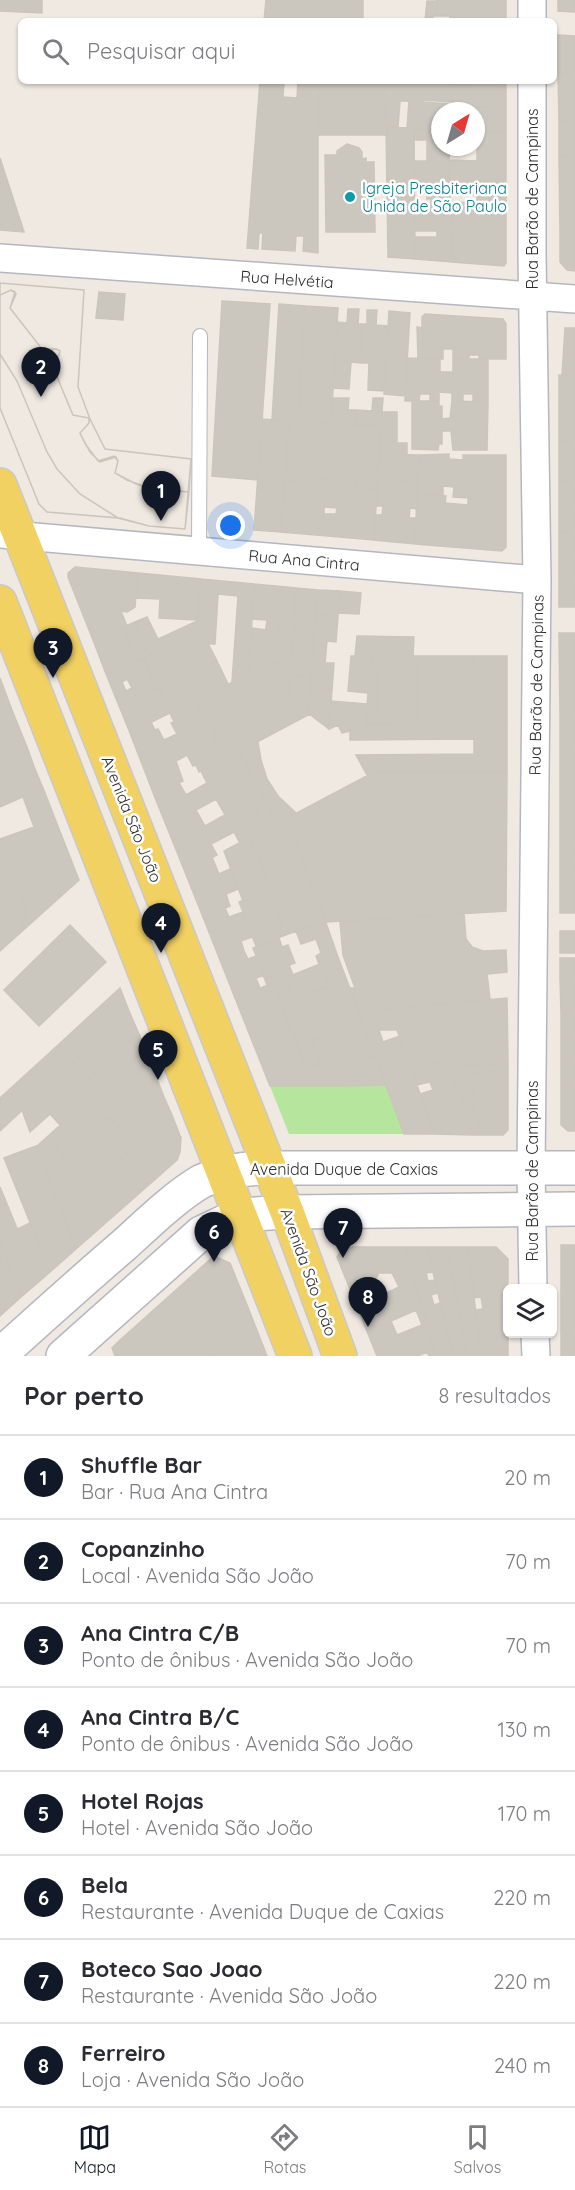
<!DOCTYPE html>
<html lang="pt">
<meta charset="utf-8">
<style>
:root{--surface:#fff;--page:#f7f7f7;--text:#2b2b33;--muted:#7c7c81;--line:#e1e1e2;--accent:#111827}
body{margin:0;font-family:Quicksand,sans-serif;background:var(--page);color:var(--text)}
.controls{position:absolute;right:18px;bottom:18px;display:grid;overflow:hidden;border-radius:9px;box-shadow:0 2px 4px #0004}
.controls button{width:54px;height:54px;display:grid;place-items:center;padding:0;border:0;border-bottom:2px solid var(--line);background:var(--surface);color:var(--text);font:30px sans-serif}
.compass{position:absolute;left:431px;top:102px;width:54px;height:54px;border-radius:50%;background:var(--surface);box-shadow:0 2px 4px #0004;rotate:37deg}
.you{position:absolute;left:231px;top:526px;width:21px;height:21px;margin:-15px;border:4px solid #fff;border-radius:50%;background:#1a73e8;box-shadow:0 0 0 9px #1a73e833}
.badge{display:grid;place-items:center;width:39px;height:39px;border-radius:50%;background:var(--accent);color:#fff;font-size:20px;font-weight:700}
.pin{position:absolute;translate:-50% -50px;filter:drop-shadow(0 2px 3px #0008)}
.pin::after{content:'';position:absolute;top:32px;width:21px;height:18px;background:inherit;clip-path:polygon(0 0,100% 0,50% 100%)}
.list{margin:0;padding:0;list-style:none}
h2{display:flex;justify-content:space-between;align-items:center;height:78px;margin:0;padding:0 24px;font-size:26px}
h2 small{font-size:20px;font-weight:400;color:var(--muted)}
.list li{display:grid;grid-template-columns:39px 1fr auto;gap:18px;align-items:center;box-sizing:border-box;height:84px;padding:0 24px;border-top:2px solid var(--line)}
.list b{display:block;font-size:22px;white-space:nowrap}
.list p{margin:0;font-size:20px;white-space:nowrap;color:var(--muted)}
.list em{font-size:20px;font-style:normal;color:var(--muted)}
.icon{flex:none;width:33px;height:33px;fill:none;stroke:currentColor;stroke-width:2;stroke-linecap:round;stroke-linejoin:round}
.map{position:relative;flex:none;width:575px;height:1356px;overflow:hidden}
.search{position:absolute;background:var(--surface);box-shadow:0 2px 4px #0004;left:18px;right:18px;top:18px;height:66px;display:flex;align-items:center;gap:15px;box-sizing:border-box;padding:0 21px;border-radius:9px;color:var(--muted);font-size:22px}
.sheet{height:750px;background:var(--surface)}
nav{display:flex;justify-content:space-around;align-items:center;box-sizing:border-box;height:84px;border-top:2px solid var(--line);background:var(--surface);font-size:16px;color:var(--muted)}
nav a{display:grid;justify-items:center;gap:3px}
nav .on{color:var(--accent)}
.map>svg:first-child{display:block}
.green{fill:#b6e59e}
.building{fill:#cbc7bf;stroke:#cbc5ba;stroke-width:1.5;fill-rule:evenodd}
.lines{fill:none;stroke-linecap:round;stroke-linejoin:round}
.lane-casing{stroke:#b4b7c1;stroke-width:16}
.street-casing{stroke:#b4b7c1;stroke-width:30}
.secondary-casing{stroke:#b4b7c1;stroke-width:36}
.primary-casing{stroke:#c9c9c9;stroke-width:36}
.lane{stroke:#fff;stroke-width:14}
.street{stroke:#fff;stroke-width:27}
.secondary{stroke:#fff;stroke-width:33}
.primary{stroke:#f2d163;stroke-width:33}
.culture-dot{fill:#0f9aa8;stroke:#fff;stroke-width:2}
.labels{text-anchor:middle;dominant-baseline:central;stroke-width:5;stroke-linejoin:round;paint-order:stroke}
.culture-label{font-size:16px;fill:#0d838f;stroke:#fff;text-anchor:start}
.street-label{font-size:16px;fill:#2e2e2e;stroke:#fff}
</style>
<div class="map">
<svg width="575" height="1356" viewBox="0 0 575 1356">
<rect width="100%" height="100%" fill="#efe9e1"/>
<path class="green" d="M386,1085L404,1134H289L270,1086Z"/>
<path class="building" d="M1,0H42V13L0,11Z
M266,0H336V21H264Z
M336,0H363V21H336Z
M437,0H506V21H449L450,16H436Z
M558,0H575V12L558,11Z
M427,1H437L436,16H433V21H425Z
M558,35L575,36V74L558,73Z
M558,73L575,74V122L559,120Z
M260,81H284L283,97L297,98L298,81H318V253L303,251L304,236H296L295,251L262,249L263,233H259L258,249L247,248Z
M318,81H386L387,135H318Z
M386,81L506,87V108L454,104V102L422,100V102L386,100Z
M415,81H506V87Z
M386,100L400,101L398,127H386Z
M409,101L506,108V133L476,131V111H440V130L407,128Z
M559,120L575,122V157L559,156Z
M386,127L414,128L415,259L388,257Z
M414,128L439,130L440,147H449L452,262L415,259V237H437V231H415V206H431V199H427V187H415L414,161H427V140H414Z
M476,131L506,133V204L477,203V195L450,194V160L477,161V148L449,147H476Z
M347,144L359,148L362,152V159L366,158V162H374L375,232H326L325,155H337V151Z
M559,156L575,157V232H560Z
M0,158L24,232L0,230Z
M450,202L506,204V263L504,266L452,262Z
M560,232H575V271L567,270L560,262Z
M0,283L84,290L78,387L90,419L105,449L191,459L185,529L149,526L120,518L47,512L39,504L0,408Z
M0,283L84,290L78,387L90,419L105,449L191,459L189,492L165,490L161,478L158,474L153,475L146,487L127,480L115,473L118,461L114,456L98,461L86,445L80,433L89,423V418L73,415L52,365L59,355L60,351L56,349H42L10,308L15,292L11,290L0,295Z
M11,290L16,294L10,308L42,349H56L60,351L59,355L52,365L73,415L89,418V423L80,433L90,452L100,462L116,457L118,461L115,473L136,484L146,487L153,475L158,474L161,478L165,490L189,492L185,529L149,526L118,518L80,494L57,469L47,452L17,381L0,354V295Z
M99,292L125,294L123,320L96,318Z
M222,301L270,304L258,480L212,476Z
M279,304L305,306L298,422L272,420Z
M305,306L338,308L331,423L298,422Z
M348,309H359L358,324H362L360,363L351,362L349,389L333,388L337,322L347,323Z
M367,310H377L376,325L388,326L384,391L368,390L369,363H360L362,324H367Z
M389,311L410,313L405,396L384,394Z
M425,314L503,319L506,324V359H479V355H469V359H453V349H443V359L418,358L417,327L422,328V317Z
M565,328H575V377L562,376Z
M0,354L17,381L47,452L57,469L80,494L118,518L47,512L39,504L0,408Z
M407,358L440,359V372H453V359H488V402L473,401V394H463V402L452,401V393L439,392V401H430V394H420L419,401H405Z
M559,375L575,377V441H559Z
M333,398H349L348,410H357L356,425L331,423Z
M373,398H383L381,426L356,425L357,410L372,411Z
M412,401H439V406H442V419L450,418L452,401L488,402L487,450H453L451,431H442V444H439L438,450L412,449Z
M382,412H397V443H407V454H380Z
M262,419L289,421L281,532L254,530Z
M289,421L381,426L377,489L356,488V481L307,478V482L285,481Z
M559,441H575V481H559Z
M380,454L420,455L418,478H408V481L389,480L390,476H378Z
M449,454V459L463,460V455H506V500L453,497L454,487L443,486V496L417,494L420,455Z
M378,476H390L389,480L408,481V478H418L417,509L410,508L409,518H416L415,544L374,540L376,515H382L383,506H376Z
M307,478L356,481V488L377,489L374,540L281,532L285,481L307,482ZM324,507L337,508L336,514H324Z
M559,481H575V507H559Z
M417,494L446,496L445,503L468,505V498L506,500V547L502,551L415,544Z
M559,507H575V532H559Z
M559,532H575V558H559Z
M559,558H575V582H559Z
M75,567L138,573L135,607L127,612L121,611L127,626L93,640L68,577V573Z
M138,573L201,579L197,620L159,618L160,599L136,598Z
M201,579L254,584L249,674L232,682L238,596L218,594L215,644H208L197,621Z
M559,582H575V607H559Z
M254,584L296,588L294,623L279,622L278,637L265,635L267,620L252,619Z
M296,588L318,590L311,677L290,675Z
M318,590L340,591L338,616L316,614Z
M340,591L361,593L359,614L338,613Z
M316,614L338,616L336,642L327,641L325,663H334L332,690L310,687Z
M147,617L163,649L150,655L147,649L134,654L126,634L138,629L135,622Z
M197,621L203,634L164,652L158,639Z
M135,622L138,629L126,634L134,654L147,649L150,655L106,674L93,640Z
M279,622L294,623L291,664L250,661L252,628L266,630L265,635L278,637Z
M559,633H575V716H560Z
M203,634L217,661L157,689L143,658L163,649L164,652Z
M357,636L414,637L413,656H355Z
M351,656H372L371,669H378V712H368L367,724L507,722V772H374L367,775L356,755L474,754V739L350,740V731L342,733L338,725L329,729L331,701L367,704L368,693L348,691Z
M372,656H418V723L367,724L368,712H378V669H371Z
M418,656H448V666H473V656H507V722L418,723Z
M448,656H473V666H448Z
M143,658L157,689L119,706L106,674ZM127,679L132,688L126,691L122,682Z
M217,661L228,684L172,712L160,687Z
M250,661L291,664L288,700L249,674Z
M249,674L310,714L223,760L213,739L217,738L207,717L203,719L194,701Z
M290,675L311,677L308,713L288,700Z
M0,678L12,710L0,715Z
M160,687L172,712L130,733L119,706Z
M310,687L332,690L329,729L308,713Z
M194,701L203,719L207,717L217,738L213,739L223,760L199,772L196,765L193,766L187,755L176,761L183,781L154,795L130,733L151,722L155,730L158,729L164,740L177,734L171,723L174,722L170,713Z
M12,710L27,747L0,759V715Z
M560,716H575V751H560Z
M258,742L261,760L267,779L278,796L296,813L277,823L239,751Z
M27,747L35,769L0,784V759Z
M239,751L277,823L266,829L227,757Z
M560,751H575V841L560,840Z
M227,757L266,829L240,843L234,832L211,844L217,855L185,872L154,795L179,783L186,795L207,783L201,771ZM216,799L225,815L205,826L196,810Z
M35,769L43,788L0,807V784Z
M374,772H507L506,911L326,922L287,818Z
M43,788L79,880L21,932L26,910L22,892L8,876L0,873V839L34,827L23,797Z
M287,818L308,875L271,889L250,837Z
M250,837L271,889L243,901L224,851Z
M560,840L575,841V860L560,859Z
M212,857L219,874L230,869L238,889L226,894L230,906L203,917L185,872Z
M560,859L575,860V878H560Z
M0,873L8,876L22,892L26,910L21,932L0,951Z
M308,875L325,920L283,936L279,926L282,924L272,900L269,901L265,892Z
M560,878H575V913H560Z
M265,892L269,901L272,900L282,924L279,926L283,936L256,946L239,902Z
M225,908L229,917L243,912L252,937L241,941L244,951L220,960L203,917Z
M464,913L466,939L472,947L483,951L506,950L507,972L487,974L490,999L359,1012L350,988H355L343,955L340,922Z
M325,920L338,957L319,964L316,956L321,953L316,939L301,944L296,931Z
M70,925L106,962L39,1026L4,990Z
M560,931H575V953H560Z
M279,938L282,947L288,945L295,963L289,965L293,975L267,985L253,948Z
M244,951L248,959L256,956L264,975L256,978L260,988L235,998L220,960Z
M338,957L362,1020L311,1041L321,1065L306,1066L281,1005L329,986L320,964Z
M560,958H575V978H560Z
M320,964L329,986L281,1005L306,1066L321,1065L311,1041L362,1020L375,1056L348,1067L349,1086H270L235,998L273,983L280,1000L291,995L285,978Z
M285,978L291,995L280,1000L273,983Z
M560,978H575V1013H561Z
M120,988L129,1011L81,1055L75,1048L93,1033L83,1022Z
M507,998L508,1063L449,1067L447,1058L430,1064L427,1057L409,1063L397,1030H365L359,1012Z
M129,1011L139,1034L30,1132L22,1110Z
M561,1013H575V1033H561Z
M83,1022L93,1033L75,1048L81,1055L61,1074L45,1057Z
M365,1030H379L383,1042L400,1036L434,1134H404Z
M561,1033H575V1059H561Z
M139,1034L145,1049L60,1125L50,1114Z
M145,1049L150,1061L41,1160L36,1147Z
M375,1056L386,1085L349,1086L348,1067Z
M45,1057L61,1074L0,1131V1098Z
M427,1057L430,1064L447,1058L449,1067L462,1066V1073H467V1081L470,1086H474V1099H461L453,1077L417,1085L409,1063Z
M561,1059H575V1085H561Z
M150,1061L164,1097L125,1133L109,1116L106,1119L97,1109Z
M508,1063V1072L462,1073V1066Z
M508,1072V1130L503,1135H478V1118H473L474,1107H469V1099H474V1086H470L467,1081V1073Z
M453,1077L461,1099L473,1135L434,1134L420,1094L433,1090L430,1082Z
M561,1085H575V1131H568L561,1125Z
M164,1097L172,1115L61,1211L55,1195Z
M461,1099H469V1107H474L473,1118H478V1135H473Z
M97,1109L106,1119L109,1116L125,1133L91,1163L67,1136Z
M172,1115L181,1138L71,1237L61,1211Z
M67,1136L91,1163L79,1173L55,1147Z
M181,1138L180,1152L177,1160L76,1249L71,1237Z
M36,1146L76,1249L50,1272L4,1158Z
M55,1147L79,1173L55,1195L41,1160Z
M0,1187L19,1233L8,1237L14,1252L5,1255L0,1241Z
M30,1223L50,1272L21,1297L5,1255L14,1252L8,1237L19,1233L17,1229Z
M0,1243L9,1265L0,1273Z
M561,1245H575V1332L561,1338Z
M343,1247H405L436,1356H429L427,1352L418,1356H377L337,1257ZM379,1273H392L399,1287L380,1296L374,1282ZM416,1310L422,1325L397,1335L391,1321Z
M405,1247H427L433,1272L426,1273L428,1281L435,1280L438,1293L431,1295L434,1305L440,1303L453,1356H436Z
M427,1247H447L467,1356H453Z
M447,1247H468L481,1356H467Z
M468,1247H496L508,1259V1356H481L476,1310L483,1309L481,1297L474,1298Z
M214,1256L230,1263L249,1310L183,1356H132L119,1341Z
M9,1265L21,1297L0,1316V1273Z
M249,1310L267,1356H214L213,1355L227,1345L218,1332Z
M218,1332L227,1345L213,1355L214,1356H183Z
M575,1332V1356H561V1338Z
M119,1341L132,1356H115L112,1348Z"/>
<g class="lines">
<defs>
<path id="lane" d="M199,551L200,336"/>
<path id="street" d="M532,0V21
M532,81V255L537,580L531,1169L533,1288
M0,258L575,299
M0,534L537,580
M535,1334L536,1356"/>
<path id="secondary" d="M0,1355C41,1318 82,1281 124,1245C146,1225 177,1195 202,1181C224,1171 246,1168 269,1168H575
M63,1356L201,1233L239,1215L287,1212L575,1209"/>
<path id="primary" d="M0,485L287,1212L340,1356
M0,602L295,1356"/>
</defs>
<use href="#lane" class="lane-casing"/>
<use href="#street" class="street-casing"/>
<use href="#secondary" class="secondary-casing"/>
<use href="#primary" class="primary-casing"/>
<use href="#lane" class="lane"/>
<use href="#street" class="street"/>
<use href="#secondary" class="secondary"/>
<use href="#primary" class="primary"/>
</g>
<circle class="culture-dot" cx="350" cy="197" r="6"/>
<g class="labels">
<g class="culture-label">
<text x="362" y="188">Igreja Presbiteriana<tspan x="362" dy="18">Unida de São Paulo</tspan></text>
</g>
<g class="street-label">
<text transform="translate(532 199) rotate(-90)">Rua Barão de Campinas</text>
<text transform="translate(287 279) rotate(4)">Rua Helvétia</text>
<text transform="translate(304 560) rotate(5)">Rua Ana Cintra</text>
<text transform="translate(536 685) rotate(-89)">Rua Barão de Campinas</text>
<text transform="translate(132 819) rotate(68)">Avenida São João</text>
<text x="344" y="1169">Avenida Duque de Caxias</text>
<text transform="translate(532 1171) rotate(-90)">Rua Barão de Campinas</text>
<text transform="translate(309 1272) rotate(70)">Avenida São João</text>
</g>
</g>
</svg>
<div class="controls">
<button><svg class="icon" aria-label="layers" viewBox="0 0 24 24"><path d="M12 4l9 5-9 5-9-5zM3 14l9 5 9-5"/></svg></button>
</div>
<svg class="compass" viewBox="-18 -18 36 36"><path d="M0-13l5 13h-10z" fill="#e53935"/><path d="M0 13l5-13h-10z" fill="#7c7c81"/></svg>
<div class="you"></div>
<div class="pin badge" style="left:161px;top:521px">1</div>
<div class="pin badge" style="left:41px;top:397px">2</div>
<div class="pin badge" style="left:53px;top:678px">3</div>
<div class="pin badge" style="left:161px;top:953px">4</div>
<div class="pin badge" style="left:158px;top:1080px">5</div>
<div class="pin badge" style="left:214px;top:1262px">6</div>
<div class="pin badge" style="left:343px;top:1258px">7</div>
<div class="pin badge" style="left:368px;top:1327px">8</div>
<div class="search"><svg class="icon" aria-label="search" viewBox="0 0 24 24"><circle cx="10" cy="10" r="6"/><path d="M15 15l6 6"/></svg>Pesquisar aqui</div>
</div>
<section class="sheet">
<h2>Por perto<small>8 resultados</small></h2>
<ul class="list">
<li><span class="badge">1</span><div><b>Shuffle Bar</b><p>Bar · Rua Ana Cintra</p></div><em>20 m</em></li>
<li><span class="badge">2</span><div><b>Copanzinho</b><p>Local · Avenida São João</p></div><em>70 m</em></li>
<li><span class="badge">3</span><div><b>Ana Cintra C/B</b><p>Ponto de ônibus · Avenida São João</p></div><em>70 m</em></li>
<li><span class="badge">4</span><div><b>Ana Cintra B/C</b><p>Ponto de ônibus · Avenida São João</p></div><em>130 m</em></li>
<li><span class="badge">5</span><div><b>Hotel Rojas</b><p>Hotel · Avenida São João</p></div><em>170 m</em></li>
<li><span class="badge">6</span><div><b>Bela</b><p>Restaurante · Avenida Duque de Caxias</p></div><em>220 m</em></li>
<li><span class="badge">7</span><div><b>Boteco Sao Joao</b><p>Restaurante · Avenida São João</p></div><em>220 m</em></li>
<li><span class="badge">8</span><div><b>Ferreiro</b><p>Loja · Avenida São João</p></div><em>240 m</em></li>
</ul>
</section>
<nav>
<a class="on"><svg class="icon" aria-label="map" viewBox="0 0 24 24"><path d="M3 6l6-2 6 2 6-2v14l-6 2-6-2-6 2zM9 4v14M15 6v14"/></svg>Mapa</a>
<a><svg class="icon" aria-label="directions" viewBox="0 0 24 24"><path d="M12 3l9 9-9 9-9-9zM9 14v-3h6M13 9l2 2-2 2"/></svg>Rotas</a>
<a><svg class="icon" aria-label="saved" viewBox="0 0 24 24"><path d="M7 4h10v16l-5-4-5 4z"/></svg>Salvos</a>
</nav>
